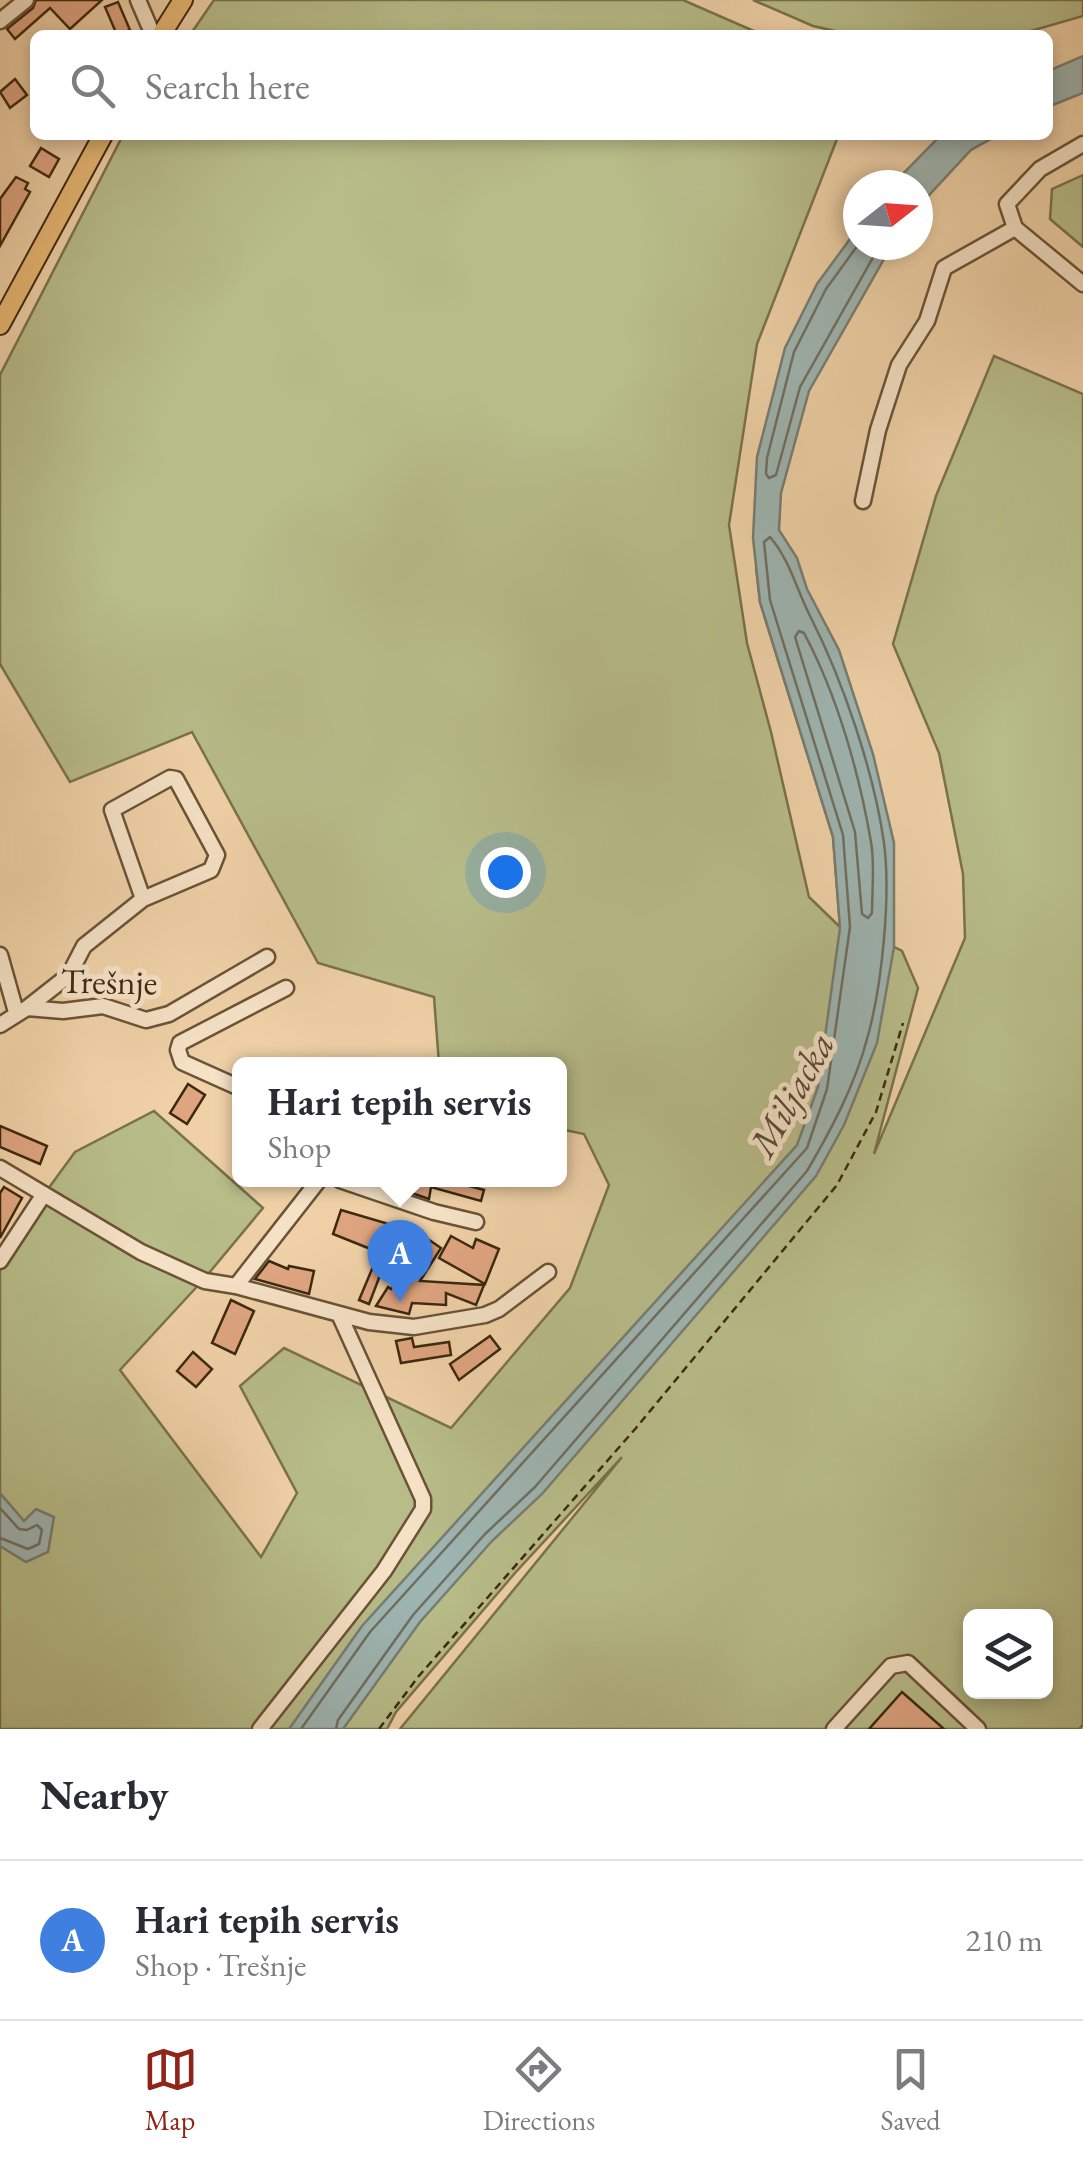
<!DOCTYPE html>
<meta charset="utf-8">
<style>
:root{--surface:#fff;--page:#f2f2f3;--text:#2b2b33;--muted:#7c7c81;--line:#e1e1e2;--accent:#8f2418}
body{margin:0;font-family:"EB Garamond",serif;background:var(--page);color:var(--text)}
.controls{position:absolute;right:30px;bottom:30px;display:grid;overflow:hidden;border-radius:15px;box-shadow:0 5px 15px #0003}
.controls button{width:90px;height:90px;display:grid;place-items:center;padding:0;border:0;border-bottom:2px solid var(--line);background:var(--surface);color:var(--text);font:50px sans-serif}
.compass{position:absolute;left:843px;top:170px;width:90px;height:90px;border-radius:50%;background:var(--surface);box-shadow:0 5px 15px #0003;rotate:73deg}
.you{position:absolute;left:505px;top:872px;width:35px;height:35px;margin:-25px;border:8px solid #fff;border-radius:50%;background:#1a73e8;box-shadow:0 0 0 15px #1a73e833}
.badge{display:grid;place-items:center;width:65px;height:65px;border-radius:50%;background:var(--accent);color:#fff;font-size:32px;font-weight:700}
.pin{position:absolute;translate:-50% -82px;filter:drop-shadow(0 2px 5px #0008)}
.pin::after{content:'';position:absolute;top:52px;width:35px;height:30px;background:inherit;clip-path:polygon(0 0,100% 0,50% 100%)}
.popup{position:absolute;left:232px;top:1057px;width:335px;height:130px;box-sizing:border-box;display:grid;place-content:center;border-radius:15px;background:var(--surface);filter:drop-shadow(0 2px 8px #0005);font-size:32px;white-space:nowrap;color:var(--muted)}
.popup b{font-size:38px;color:var(--text)}
.popup::after{content:'';position:absolute;left:50%;top:100%;margin-left:-20px;border:20px solid transparent;border-top-color:var(--surface)}
.list{margin:0;padding:0;list-style:none}
h2{display:flex;justify-content:space-between;align-items:center;height:130px;margin:0;padding:0 40px;font-size:42px}
h2 small{font-size:32px;font-weight:400;color:var(--muted)}
.list li{display:grid;grid-template-columns:65px 1fr auto;gap:30px;align-items:center;box-sizing:border-box;height:160px;padding:0 40px;border-top:2px solid var(--line)}
.list b{display:block;font-size:38px;white-space:nowrap}
.list p{margin:0;font-size:32px;white-space:nowrap;color:var(--muted)}
.list em{font-size:32px;font-style:normal;color:var(--muted)}
.icon{flex:none;width:55px;height:55px;fill:none;stroke:currentColor;stroke-width:2;stroke-linecap:round;stroke-linejoin:round}
.map{position:relative;flex:none;width:1083px;height:1729px;overflow:hidden}
.search{position:absolute;background:var(--surface);box-shadow:0 5px 15px #0003;left:30px;right:30px;top:30px;height:110px;display:flex;align-items:center;gap:25px;box-sizing:border-box;padding:0 35px;border-radius:15px;color:var(--muted);font-size:38px}
.sheet{height:290px;background:var(--surface)}
nav{display:flex;justify-content:space-around;align-items:center;box-sizing:border-box;height:140px;border-top:2px solid var(--line);background:var(--surface);font-size:28px;color:var(--muted)}
nav a{display:grid;justify-items:center;gap:5px}
nav .on{color:var(--accent)}
.map>svg:first-child{display:block}
.green{fill:#b7bc89;stroke:#7a724c;stroke-width:2.5;fill-rule:evenodd}
.water{fill:#9eb5b2;stroke:#777d71;stroke-width:2.5}
.lines{fill:none;stroke-linecap:round;stroke-linejoin:round}
.shore{stroke:#6e6f61;stroke-width:2.5}
.building{fill:#dfa581;stroke:#3d2910;stroke-width:2.5}
.minor-casing{stroke:#6a5336;stroke-width:19}
.major-casing{stroke:#3d2910;stroke-width:22}
.path{stroke:#3d2910;stroke-width:2.5;stroke-dasharray:8 5;stroke-linecap:butt}
.minor{stroke:#f5e1c6;stroke-width:14}
.major{stroke:#e8b874;stroke-width:18}
.labels{text-anchor:middle;dominant-baseline:central;stroke-width:10;stroke-linejoin:round;paint-order:stroke}
.street-label{font-size:35px;fill:#3d2910;stroke:#f5e1c6}
.water-label{font-size:38px;font-style:italic;fill:#554c38;stroke:#f5e1c6}
</style>
<div class="map">
<svg width="1083" height="1729" viewBox="0 0 1083 1729">
<rect width="100%" height="100%" fill="#f0d1a7"/>
<filter id="stains"><feTurbulence type="fractalNoise" baseFrequency=".002" numOctaves="4"/><feColorMatrix values="0 0 0 0 .2 0 0 0 0 .09 0 0 0 0 .02 0 0 0 .5 -.17"/></filter>
<radialGradient id="worn" r=".72"><stop offset=".6" stop-color="#630" stop-opacity="0"/><stop offset="1" stop-color="#630" stop-opacity=".3"/></radialGradient>
<path class="green" d="M214,0H683L763,35H190Z
M753,0H1083V16L1017,35H853L813,26Z
M123,135H835L837,139L757,344L729,525L747,643L771,732L809,897L840,927L833,837L760,602L756,567L867,933L902,951L918,988L874,1154L965,938L963,874L939,753L893,644L936,496L994,356L1083,394V1725L1079,1729H400L622,1457L515,1573L396,1712L387,1729H0V1269L48,1189L75,1152L154,1111L263,1208L204,1279L120,1370L261,1557L297,1493L240,1386L284,1348L451,1428L570,1288L609,1185L584,1134L560,1129V1064H439L434,997L318,963L192,732L70,782L0,664V375ZM970,1616H1046V1692H970Z
M1083,175V247L1050,219L1052,189Z"/>
<path class="water" d="M1083,56V93L1048,107V71Z
M941,135H998L971,150L918,207V185H892Z
M858,228V245H892L809,391L781,493L779,530L797,558L807,589L839,650L873,754L894,843V947L877,1043L844,1125L816,1176L542,1494L492,1541L420,1622L343,1729H289L362,1626L797,1145L818,1087L840,928L833,837L760,602L753,538L757,457L785,348L817,284Z
M0,1493L24,1521L36,1509L54,1517L48,1552L26,1562L0,1546Z"/>
<g class="lines">
<path class="shore" d="M858,245L826,289L794,352L767,458L766,474L769,478L776,475L800,387L880,245
M799,631L804,633C837,695 859,772 871,842C875,864 872,890 872,913L868,918L862,914L855,832L795,637Z
M0,1508L19,1529L27,1530L37,1525L42,1530L39,1544L28,1549L0,1538
M301,1729L370,1632L807,1148L827,1089L850,927L843,835L770,600L764,542L770,537C790,560 797,591 811,618C843,681 874,772 884,843C891,896 882,987 867,1039C855,1085 831,1130 807,1171L535,1487L485,1534L413,1615L338,1720L336,1729"/>
</g>
<path class="building" d="M36,0H102L70,29L50,8L15,39L7,29L33,8Z
M118,2L130,30L117,35L105,7Z
M15,79L27,95L10,108L0,92Z
M41,148L59,159L49,177L30,166Z
M16,177L28,183L25,189L30,192L0,246V199Z
M188,1084L205,1095L187,1124L170,1113Z
M0,1126L47,1146L40,1164L0,1147Z
M405,1180H447L484,1190L481,1201L431,1187L429,1199L403,1190Z
M4,1187L22,1198L0,1238V1193Z
M341,1210L399,1227L388,1256L333,1234Z
M422,1235L441,1248L420,1281L484,1285L476,1305L446,1293V1305L412,1303L409,1314L376,1306L388,1287L391,1289Z
M451,1236L473,1248L476,1239L499,1249L485,1284L439,1258Z
M269,1261L288,1269L289,1266L314,1271L309,1294L255,1279Z
M375,1262L384,1265L369,1304L359,1300Z
M231,1300L254,1311L235,1354L212,1343Z
M490,1336L500,1349L459,1380L450,1364Z
M412,1338L414,1347L449,1342L451,1355L401,1363L396,1341Z
M193,1352L212,1369L196,1387L177,1371Z
M902,1692L944,1729H869Z"/>
<g class="lines">
<defs>
<path id="minor" d="M138,0L153,35
M0,21L26,0
M1083,144L1040,169L1007,204L1015,228L1083,284
M863,501L878,430L899,365L927,321L944,268L1015,228
M0,955L16,1012
M27,1008L69,975L84,946L143,899L211,870L217,855L176,779L170,778L112,810L143,899
M0,1025L27,1008L63,1011L103,1006L146,1020L169,1014L267,957
M240,1088L182,1062L178,1050L180,1043L286,988
M0,1168L141,1252L205,1281L236,1286L369,1322L414,1327L485,1315L499,1309L548,1272
M340,1180L434,1212L476,1222
M0,1261L44,1194
M236,1286L319,1180
M260,1729L384,1571L423,1509V1499L339,1314
M834,1729L891,1666L908,1663L978,1729"/>
<path id="major" d="M161,35L183,0
M0,325L103,135"/>
</defs>
<use href="#minor" class="minor-casing"/>
<use href="#major" class="major-casing"/>
<path class="path" d="M379,1729L418,1677L636,1428L837,1185L876,1112L903,1023"/>
<use href="#minor" class="minor"/>
<use href="#major" class="major"/>
</g>
<g class="labels">
<g class="street-label">
<text transform="translate(109 981) rotate(1)">Trešnje</text>
</g>
<g class="water-label">
<text transform="translate(791 1094) rotate(-61)">Miljacka</text>
</g>
</g>
<rect width="100%" height="100%" filter="url(#stains)"/>
<rect width="100%" height="100%" fill="url(#worn)"/>
</svg>
<div class="controls">
<button><svg class="icon" aria-label="layers" viewBox="0 0 24 24"><path d="M12 4l9 5-9 5-9-5zM3 14l9 5 9-5"/></svg></button>
</div>
<svg class="compass" viewBox="-18 -18 36 36"><path d="M0-13l5 13h-10z" fill="#e53935"/><path d="M0 13l5-13h-10z" fill="#7c7c81"/></svg>
<div class="you"></div>
<div class="pin badge" style="left:400px;top:1302px;background:#3f7fe0">A</div>
<div class="popup"><b>Hari tepih servis</b>Shop</div>
<div class="search"><svg class="icon" aria-label="search" viewBox="0 0 24 24"><circle cx="10" cy="10" r="6"/><path d="M15 15l6 6"/></svg>Search here</div>
</div>
<section class="sheet">
<h2>Nearby<small></small></h2>
<ul class="list">
<li><span class="badge" style="background:#3f7fe0">A</span><div><b>Hari tepih servis</b><p>Shop · Trešnje</p></div><em>210 m</em></li>
</ul>
</section>
<nav>
<a class="on"><svg class="icon" aria-label="map" viewBox="0 0 24 24"><path d="M3 6l6-2 6 2 6-2v14l-6 2-6-2-6 2zM9 4v14M15 6v14"/></svg>Map</a>
<a><svg class="icon" aria-label="directions" viewBox="0 0 24 24"><path d="M12 3l9 9-9 9-9-9zM9 14v-3h6M13 9l2 2-2 2"/></svg>Directions</a>
<a><svg class="icon" aria-label="saved" viewBox="0 0 24 24"><path d="M7 4h10v16l-5-4-5 4z"/></svg>Saved</a>
</nav>
